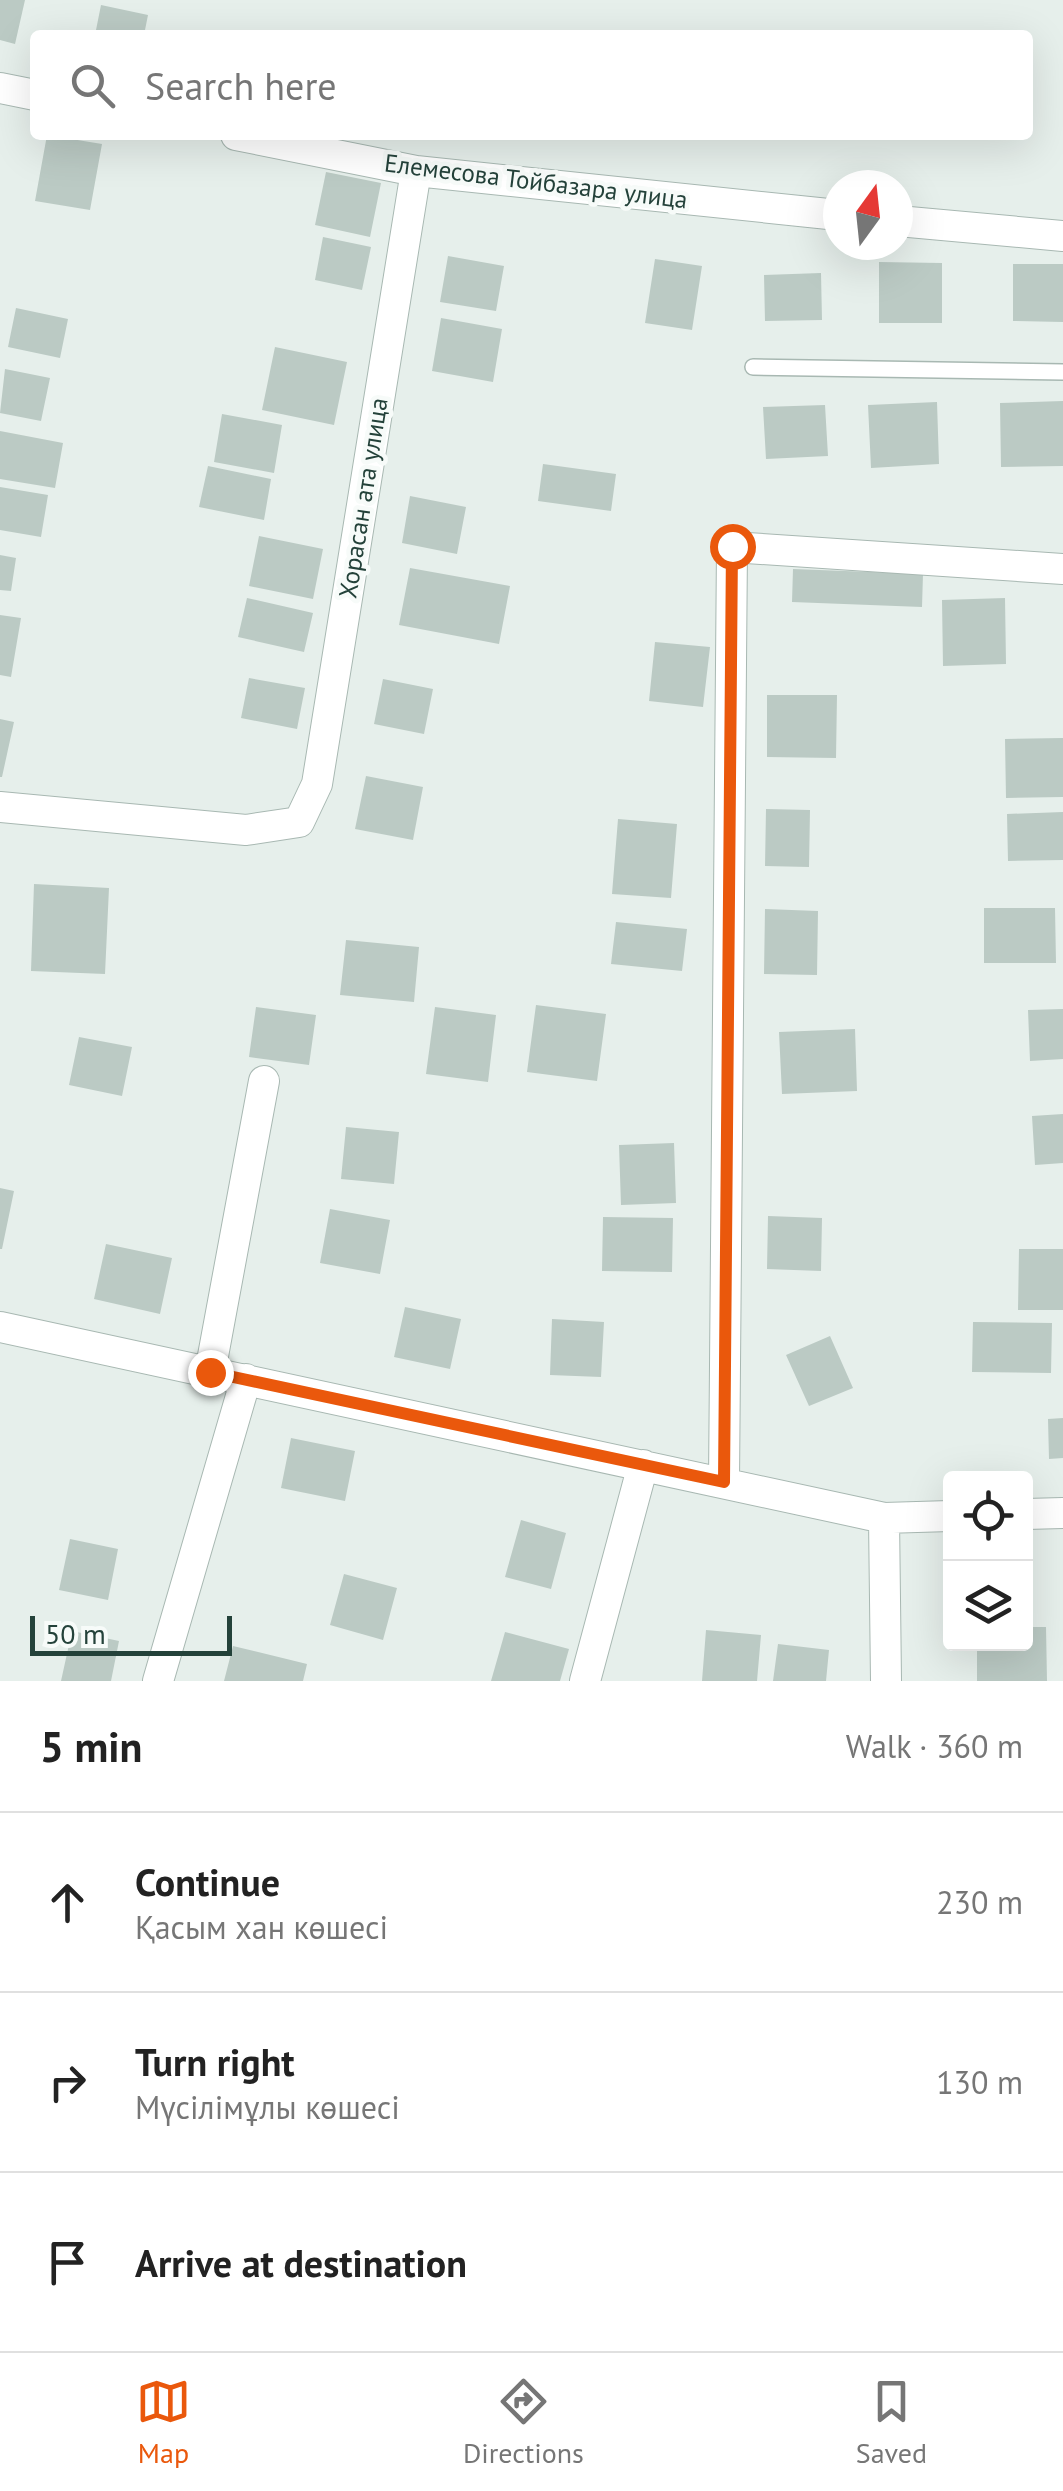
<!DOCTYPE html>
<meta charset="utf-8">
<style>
:root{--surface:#fff;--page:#f6f6f6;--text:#222;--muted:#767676;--line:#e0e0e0;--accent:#ea580c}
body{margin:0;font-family:"PT Sans",sans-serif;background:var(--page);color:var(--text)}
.controls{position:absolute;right:30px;bottom:30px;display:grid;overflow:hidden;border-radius:10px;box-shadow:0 10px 40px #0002}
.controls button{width:90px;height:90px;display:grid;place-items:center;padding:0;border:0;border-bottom:2px solid var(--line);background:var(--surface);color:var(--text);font:50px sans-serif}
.compass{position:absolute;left:823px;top:170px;width:90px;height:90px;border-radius:50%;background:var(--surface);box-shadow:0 10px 40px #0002;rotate:15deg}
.scale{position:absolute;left:30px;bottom:25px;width:202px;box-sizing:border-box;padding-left:10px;border:5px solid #24423a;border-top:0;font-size:28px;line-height:35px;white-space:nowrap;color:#24423a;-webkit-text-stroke:8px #f7fbf9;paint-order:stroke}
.stop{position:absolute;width:30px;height:30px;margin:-22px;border:8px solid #ea580c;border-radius:50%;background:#fff}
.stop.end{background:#ea580c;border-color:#fff;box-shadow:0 2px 10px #0008}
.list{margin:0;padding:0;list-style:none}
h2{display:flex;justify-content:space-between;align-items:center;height:130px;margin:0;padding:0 40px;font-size:42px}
h2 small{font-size:32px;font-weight:400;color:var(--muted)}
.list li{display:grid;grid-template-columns:65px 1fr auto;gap:30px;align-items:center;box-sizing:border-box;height:180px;padding:0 40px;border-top:2px solid var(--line)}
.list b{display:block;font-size:38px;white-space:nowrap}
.list p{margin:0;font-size:32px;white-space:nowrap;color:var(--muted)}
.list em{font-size:32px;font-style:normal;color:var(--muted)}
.icon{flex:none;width:55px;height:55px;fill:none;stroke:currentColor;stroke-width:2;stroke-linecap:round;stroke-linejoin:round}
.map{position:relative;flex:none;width:1063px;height:1681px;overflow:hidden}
.search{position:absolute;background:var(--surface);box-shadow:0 10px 40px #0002;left:30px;right:30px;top:30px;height:110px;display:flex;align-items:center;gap:25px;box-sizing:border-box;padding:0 35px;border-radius:10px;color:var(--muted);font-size:38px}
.sheet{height:670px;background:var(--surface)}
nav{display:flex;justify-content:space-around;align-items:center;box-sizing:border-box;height:140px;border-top:2px solid var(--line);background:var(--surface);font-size:28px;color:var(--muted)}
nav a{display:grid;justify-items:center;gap:5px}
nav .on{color:var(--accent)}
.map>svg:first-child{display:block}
.building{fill:#bbcac4}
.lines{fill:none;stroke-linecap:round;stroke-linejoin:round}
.lane-casing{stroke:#a8b8b2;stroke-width:18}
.street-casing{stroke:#a8b8b2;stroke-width:32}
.lane{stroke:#fff;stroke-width:15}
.street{stroke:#fff;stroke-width:30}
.route{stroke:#ea580c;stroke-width:12}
.labels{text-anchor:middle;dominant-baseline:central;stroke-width:9;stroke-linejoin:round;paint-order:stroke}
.street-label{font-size:25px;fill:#24423a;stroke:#f7fbf9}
</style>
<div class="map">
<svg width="1063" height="1681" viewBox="0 0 1063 1681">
<rect width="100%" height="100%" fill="#e6efeb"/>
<path class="building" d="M0,0H25L15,44L0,40Z
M101,5L148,15L144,35H95Z
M47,135L102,144L90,210L35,201Z
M326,172L381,183L370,237L315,225Z
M323,237L371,247L362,290L315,280Z
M448,256L504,266L496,311L440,302Z
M655,259L702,266L692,330L645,323Z
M879,262L942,263V323H879Z
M1013,264H1063V322L1013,321Z
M821,273L822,320L765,321L764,275Z
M16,308L68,319L60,358L8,347Z
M441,318L502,329L493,382L432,371Z
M275,347L347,362L334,425L262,410Z
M5,369L50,378L41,421L0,413Z
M1063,401V466L1001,467L1000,403Z
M937,402L939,464L871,468L868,405Z
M825,405L828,456L766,459L763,407Z
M222,414L282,425L274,473L214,462Z
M0,431L63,443L55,488L0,479Z
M543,464L616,474L611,511L538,501Z
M208,466L271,479L264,520L199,507Z
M0,487L48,495L41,537L0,530Z
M410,496L466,507L457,554L402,543Z
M259,536L323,549L313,599L249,586Z
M0,555L16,558L11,591L0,590Z
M410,568L510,586L499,644L399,625Z
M793,569L923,574L922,607L792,602Z
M247,598L313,613L304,652L238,637Z
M1005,598L1006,664L943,666L942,600Z
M0,615L21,618L11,677L0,675Z
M655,642L710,647L703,707L649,701Z
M249,678L305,688L297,729L241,718Z
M383,679L433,689L424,734L374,724Z
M767,695H837L836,758L767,757Z
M0,719L14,722L2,777H0Z
M1063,738V797L1006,798L1005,739Z
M366,776L423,787L413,840L355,829Z
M766,809L810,810L809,867L765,866Z
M1063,812V860L1008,861L1007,814Z
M618,819L677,824L671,898L612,894Z
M34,884L109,888L105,974L31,971Z
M984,908H1055L1056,963H984Z
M765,909L818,911L817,975L764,974Z
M616,922L687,929L682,971L611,964Z
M346,940L419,947L414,1002L340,995Z
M536,1005L606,1014L597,1081L527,1072Z
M256,1007L316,1015L309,1065L249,1057Z
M435,1007L496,1015L488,1082L426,1074Z
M1063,1009V1059L1030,1061L1028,1010Z
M855,1029L857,1091L782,1094L779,1032Z
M79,1037L132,1047L122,1096L69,1085Z
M1063,1114V1163L1035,1165L1032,1116Z
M346,1127L399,1132L394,1184L341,1179Z
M674,1143L676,1203L621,1205L619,1145Z
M0,1188L14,1191L2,1249H0Z
M330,1209L390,1220L380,1274L320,1263Z
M768,1216L822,1218L821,1271L767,1269Z
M603,1217L673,1218L672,1272L602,1271Z
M106,1244L172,1258L160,1314L94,1299Z
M1019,1249H1063V1310H1018Z
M405,1307L461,1319L450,1369L394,1357Z
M552,1319L604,1322L601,1377L550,1375Z
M973,1322L1052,1323L1051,1373L972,1372Z
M830,1336L853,1388L809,1406L786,1355Z
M1063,1418V1458L1049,1459L1048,1419Z
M291,1438L355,1451L345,1501L281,1488Z
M521,1520L566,1533L551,1589L505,1577Z
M70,1539L118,1549L108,1600L59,1590Z
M344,1574L397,1588L383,1640L330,1625Z
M1026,1627H1046L1047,1681H977V1644H1026Z
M706,1630L761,1635L757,1681H702Z
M72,1631L119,1641L111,1681H61Z
M505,1632L569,1649L560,1681H491Z
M778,1644L829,1650L826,1681H773Z
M233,1646L307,1664L303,1681H224Z"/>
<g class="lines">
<defs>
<path id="lane" d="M753,367L1063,372"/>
<path id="street" d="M0,88L35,95
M236,135L416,171L838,215
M898,221L1063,236
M0,807L246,830L299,822L317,784L416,171
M0,1327L884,1518L950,1516
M210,1372L264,1081
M724,1482L732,547L1063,569
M1026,1514L1063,1513
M884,1518L886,1681
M158,1681L246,1379
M585,1681L643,1465"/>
</defs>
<use href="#lane" class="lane-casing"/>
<use href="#street" class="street-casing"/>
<use href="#lane" class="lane"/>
<use href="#street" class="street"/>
</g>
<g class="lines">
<path class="route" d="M210,1372L724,1482L732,546"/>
</g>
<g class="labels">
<g class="street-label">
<text transform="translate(536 181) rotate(7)">Елемесова Тойбазара улица</text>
<text transform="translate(363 498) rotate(-81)">Хорасан ата улица</text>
</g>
</g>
</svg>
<div class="controls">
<button><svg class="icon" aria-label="locate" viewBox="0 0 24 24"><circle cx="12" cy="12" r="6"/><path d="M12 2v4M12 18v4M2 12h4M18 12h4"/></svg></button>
<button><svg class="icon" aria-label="layers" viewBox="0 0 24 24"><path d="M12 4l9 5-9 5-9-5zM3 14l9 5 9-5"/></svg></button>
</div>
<svg class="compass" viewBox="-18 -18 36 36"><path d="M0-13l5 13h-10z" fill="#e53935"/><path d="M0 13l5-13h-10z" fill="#767676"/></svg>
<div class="scale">50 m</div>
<div class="stop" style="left:732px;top:546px"></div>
<div class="stop end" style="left:210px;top:1372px"></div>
<div class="search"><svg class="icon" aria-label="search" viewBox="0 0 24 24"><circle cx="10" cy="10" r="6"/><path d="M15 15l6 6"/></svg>Search here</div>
</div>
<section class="sheet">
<h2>5 min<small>Walk · 360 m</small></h2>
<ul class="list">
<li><svg class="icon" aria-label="ahead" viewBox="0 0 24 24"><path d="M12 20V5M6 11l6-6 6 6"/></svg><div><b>Continue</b><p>Қасым хан көшесі</p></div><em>230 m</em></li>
<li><svg class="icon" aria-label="right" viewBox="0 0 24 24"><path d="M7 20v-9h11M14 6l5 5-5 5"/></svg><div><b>Turn right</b><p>Мүсілімұлы көшесі</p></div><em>130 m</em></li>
<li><svg class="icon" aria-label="arrive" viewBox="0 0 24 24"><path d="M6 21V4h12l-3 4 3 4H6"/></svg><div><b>Arrive at destination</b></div></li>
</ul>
</section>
<nav>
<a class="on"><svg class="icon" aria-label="map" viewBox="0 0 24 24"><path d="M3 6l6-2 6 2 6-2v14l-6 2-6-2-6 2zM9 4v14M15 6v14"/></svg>Map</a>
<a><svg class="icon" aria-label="directions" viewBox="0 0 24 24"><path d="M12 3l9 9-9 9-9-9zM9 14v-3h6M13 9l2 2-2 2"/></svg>Directions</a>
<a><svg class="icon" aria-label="saved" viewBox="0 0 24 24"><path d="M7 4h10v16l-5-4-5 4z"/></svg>Saved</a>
</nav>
